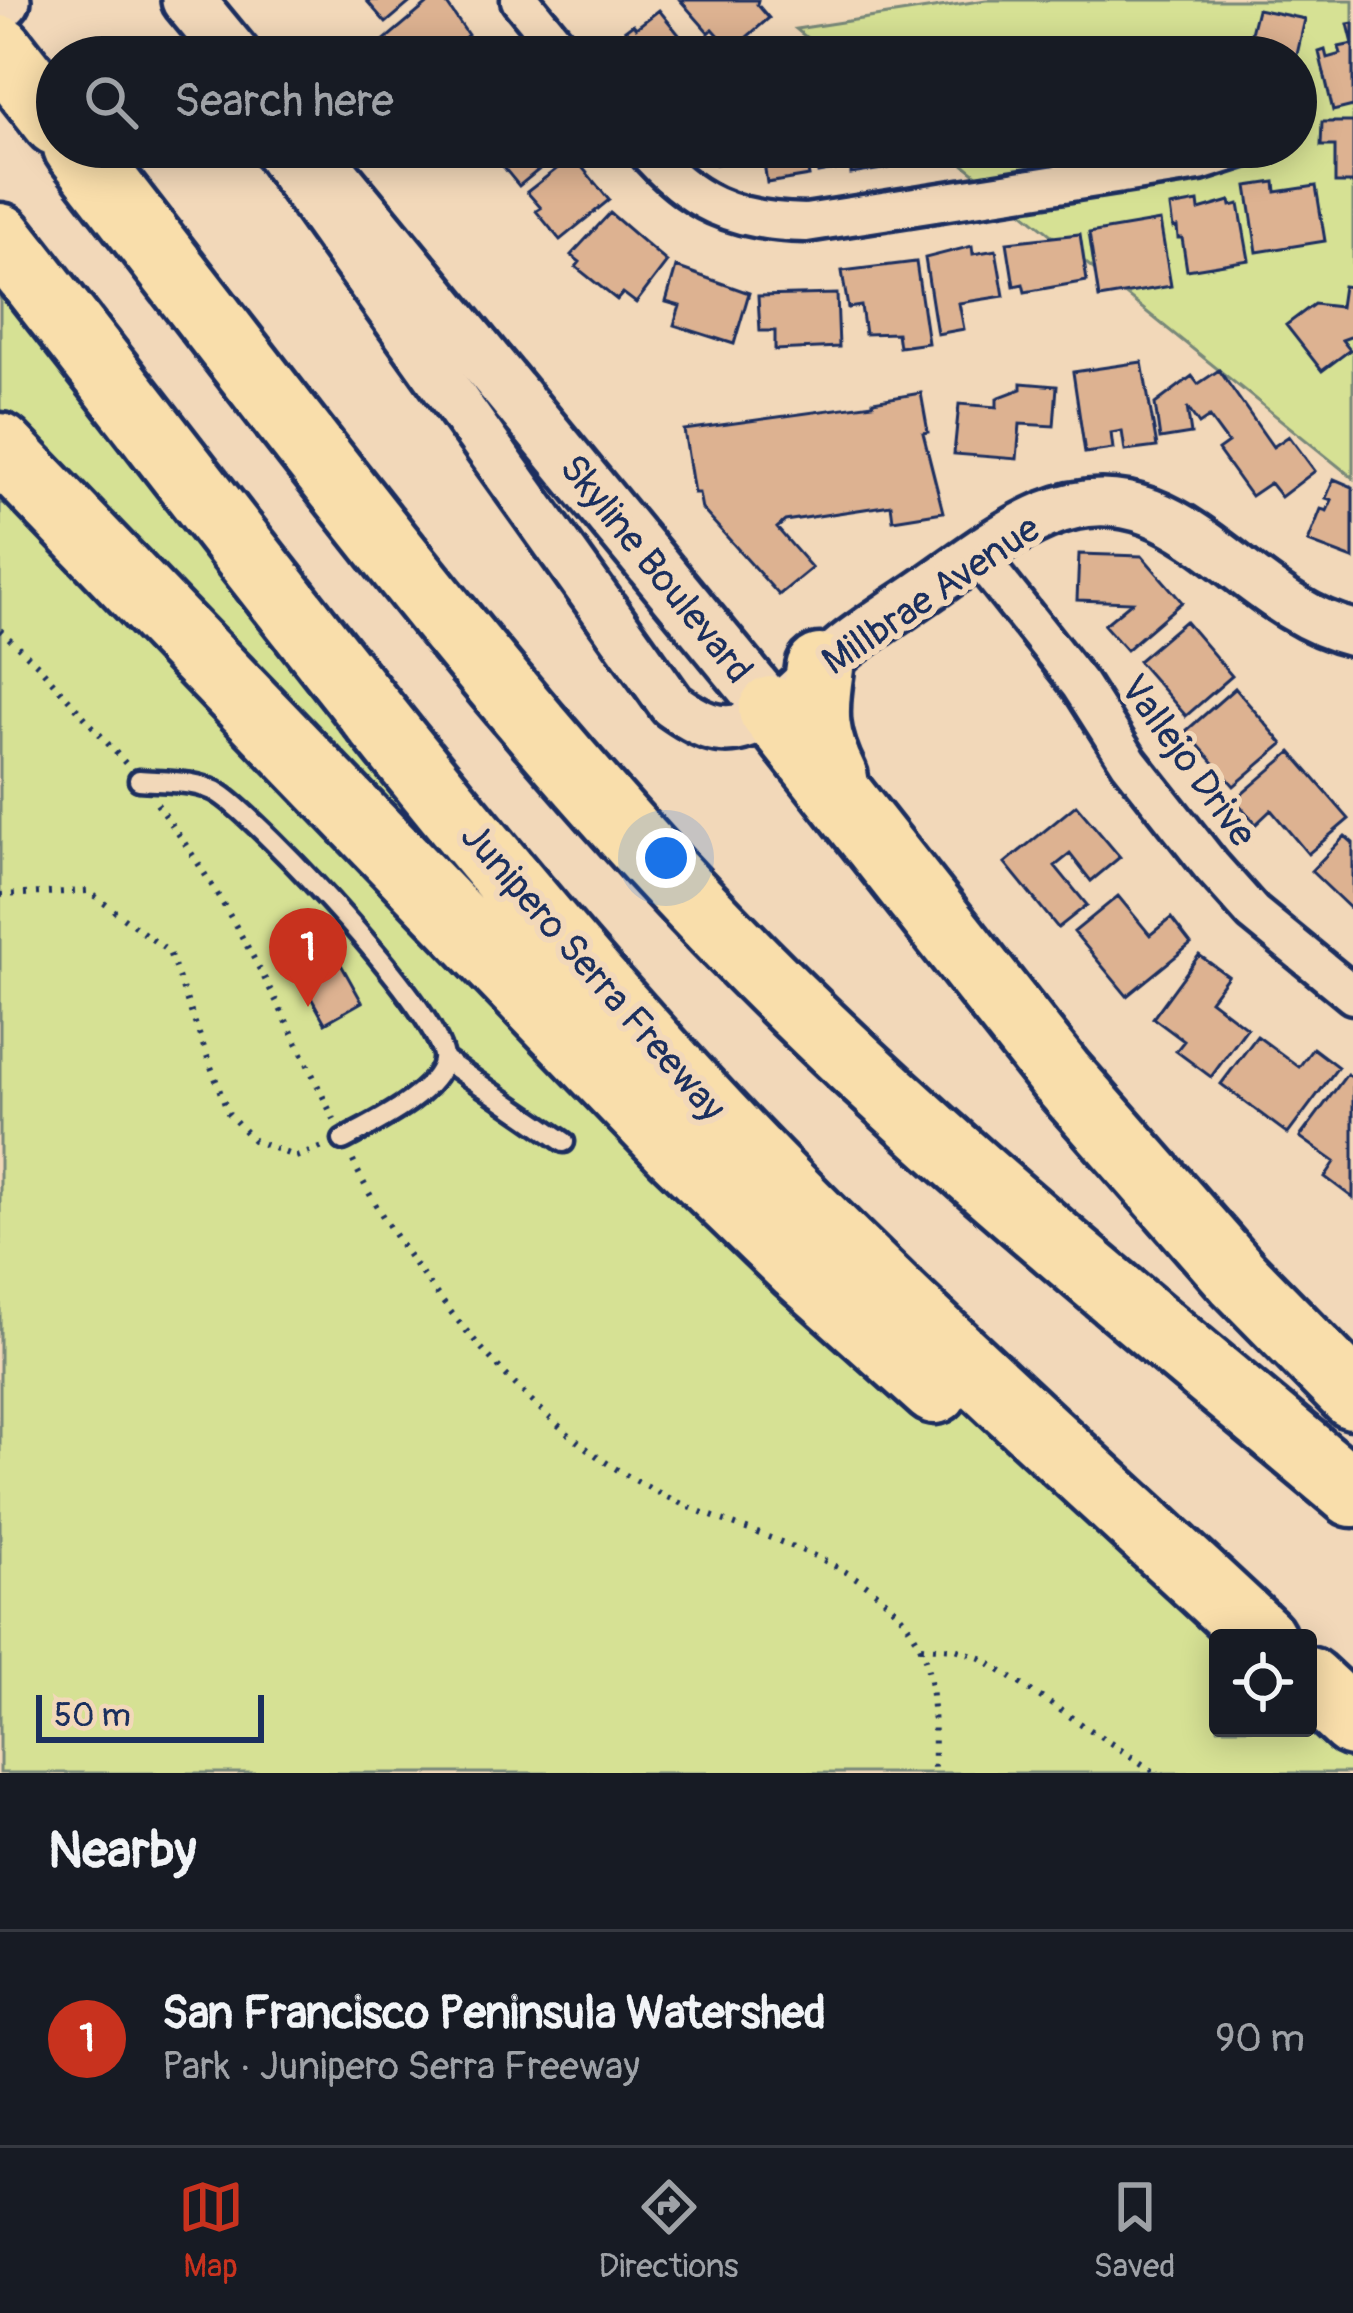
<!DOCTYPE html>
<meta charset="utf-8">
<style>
:root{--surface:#171b24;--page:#20242c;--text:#f1f3f6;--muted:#9ea1a6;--line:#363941;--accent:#c8321e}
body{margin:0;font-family:Pangolin,sans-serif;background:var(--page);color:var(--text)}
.controls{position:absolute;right:36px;bottom:36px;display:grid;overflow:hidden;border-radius:12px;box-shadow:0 6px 30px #0003}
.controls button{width:108px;height:108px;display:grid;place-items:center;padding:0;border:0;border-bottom:3px solid var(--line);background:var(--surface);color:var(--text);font:60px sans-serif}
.scale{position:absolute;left:36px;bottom:30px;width:228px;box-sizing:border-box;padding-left:12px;border:6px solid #1b2f5e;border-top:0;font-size:33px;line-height:42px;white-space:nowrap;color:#1b2f5e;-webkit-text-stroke:9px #f2d8b9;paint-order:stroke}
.you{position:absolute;left:666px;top:858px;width:42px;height:42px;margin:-30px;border:9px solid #fff;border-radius:50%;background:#1a73e8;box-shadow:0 0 0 18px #1a73e833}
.badge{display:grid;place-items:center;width:78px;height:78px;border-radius:50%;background:var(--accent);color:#fff;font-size:39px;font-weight:700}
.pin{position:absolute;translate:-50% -99px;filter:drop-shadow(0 3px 6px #0008)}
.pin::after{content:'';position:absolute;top:63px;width:42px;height:36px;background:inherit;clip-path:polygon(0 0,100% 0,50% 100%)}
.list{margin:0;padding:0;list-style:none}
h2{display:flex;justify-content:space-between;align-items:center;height:156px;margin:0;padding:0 48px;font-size:51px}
h2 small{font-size:39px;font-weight:400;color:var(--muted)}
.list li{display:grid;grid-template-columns:78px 1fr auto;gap:36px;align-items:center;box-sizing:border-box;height:216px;padding:0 48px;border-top:3px solid var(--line)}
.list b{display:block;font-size:45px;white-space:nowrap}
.list p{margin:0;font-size:39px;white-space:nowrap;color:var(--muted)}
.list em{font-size:39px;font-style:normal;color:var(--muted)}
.icon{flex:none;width:66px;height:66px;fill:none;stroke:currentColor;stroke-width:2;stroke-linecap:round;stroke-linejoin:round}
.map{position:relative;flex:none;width:1353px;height:1773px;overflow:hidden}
.search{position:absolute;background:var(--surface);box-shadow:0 6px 30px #0003;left:36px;right:36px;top:36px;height:132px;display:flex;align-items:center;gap:30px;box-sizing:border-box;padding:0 42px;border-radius:66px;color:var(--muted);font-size:45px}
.sheet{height:372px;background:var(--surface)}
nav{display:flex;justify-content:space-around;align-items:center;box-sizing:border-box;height:168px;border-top:3px solid var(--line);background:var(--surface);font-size:33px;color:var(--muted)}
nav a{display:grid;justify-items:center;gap:6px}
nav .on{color:var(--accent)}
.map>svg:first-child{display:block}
.green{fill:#d6e194;stroke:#788879;stroke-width:3}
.building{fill:#ddb291;stroke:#1b2f5e;stroke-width:3}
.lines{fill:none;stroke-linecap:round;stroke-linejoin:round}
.service-casing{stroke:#1b2f5e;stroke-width:27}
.minor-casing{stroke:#1b2f5e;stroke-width:45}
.tertiary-casing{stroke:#1b2f5e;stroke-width:54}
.secondary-casing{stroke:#1b2f5e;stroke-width:60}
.motorway-casing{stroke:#1b2f5e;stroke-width:75}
.path{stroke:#1b2f5e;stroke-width:6;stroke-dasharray:3 9;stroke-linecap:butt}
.service{stroke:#f2d8b9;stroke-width:18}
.minor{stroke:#f2d8b9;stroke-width:36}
.tertiary{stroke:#f2d8b9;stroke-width:45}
.secondary{stroke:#f2d8b9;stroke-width:51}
.motorway{stroke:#f9deab;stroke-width:66}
.labels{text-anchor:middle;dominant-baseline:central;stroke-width:12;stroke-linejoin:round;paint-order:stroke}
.street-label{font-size:39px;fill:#1b2f5e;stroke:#f2d8b9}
</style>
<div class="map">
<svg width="1353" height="1773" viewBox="0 0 1353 1773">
<rect width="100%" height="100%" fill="#f2d8b9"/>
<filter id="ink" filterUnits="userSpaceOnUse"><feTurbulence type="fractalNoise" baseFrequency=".00833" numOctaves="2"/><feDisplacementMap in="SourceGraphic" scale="24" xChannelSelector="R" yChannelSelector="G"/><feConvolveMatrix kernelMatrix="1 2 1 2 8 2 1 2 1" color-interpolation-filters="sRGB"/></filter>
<g filter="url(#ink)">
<path class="green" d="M986,0H1353V478L942,147H1296V57H830L796,29Z
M0,237L467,830L1218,1638V1728H1308V1681L1353,1723V1773H0Z"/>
<path class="building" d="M366,0H413L386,23Z
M432,0H444L468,35L442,57H372L369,53Z
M680,0H758L757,4L769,18L732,50L713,29L709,33Z
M1257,9L1305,19L1296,59L1234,57L1239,35L1250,37Z
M659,10L697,57H632L627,51L635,44L625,30L633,24L636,28Z
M1353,23V106L1333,111L1319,52L1325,50L1327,58L1341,54L1339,47L1353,44L1348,24Z
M1322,122H1353V183H1335V146H1321Z
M487,147H563L564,149L519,186Z
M713,147H804L809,176L767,183L763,156L716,164Z
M813,147H886L889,168L851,174V167L818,173Z
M900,147H972L974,157L933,164L931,156L902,160Z
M573,156L609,200L560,240L536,211L541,208L527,192Z
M1275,182L1276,192L1316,186L1325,241L1257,252L1247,186Z
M1230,201L1231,206L1239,204L1249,260L1187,270L1182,238H1178L1177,227L1173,228L1170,207L1198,202L1199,210Z
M610,213L667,262L636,303L623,293L617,300L576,267L580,262L571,255Z
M1160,221L1171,286L1099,298L1089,233Z
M1080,234L1087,281L1025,292L1023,284L1014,286L1007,242Z
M972,246L973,254L996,250L1004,296L959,303L964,329L937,334L925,258Z
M916,262L928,343L899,347L897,333L865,334L861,306L848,308L842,271Z
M676,267L749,293L734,344L674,325L680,306L666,302Z
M1343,286L1353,287V336L1342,340L1350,350L1322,371L1286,325L1314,304L1340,307Z
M837,294L839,347L775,350V331H760L758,296Z
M1142,362L1157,447L1125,451L1122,431L1111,433L1113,449L1085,453L1073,372Z
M1219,370L1273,447L1289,436L1315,471L1281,497L1270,483L1251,496L1218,450L1228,443L1209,417L1199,424L1187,407L1191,434L1160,439L1155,404L1192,376L1198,384Z
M1021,383L1057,386L1054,426L1020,424L1017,459L954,454L959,404L997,407V398L1021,389Z
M921,393L928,432L923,433L943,512L893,520L891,505L785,521L777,528L812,568L779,595L702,509L699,493H694L684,430L873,404V401Z
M1334,479L1353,487V559L1308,542L1321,509L1327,511L1332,500L1326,498Z
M1079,554L1142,556L1182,602L1126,650L1104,625L1132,602L1077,600Z
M1185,621L1232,676L1186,716L1138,661Z
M1235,688L1283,744L1234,786L1186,731Z
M1291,752L1349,819L1308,854L1271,810L1256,824L1235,800Z
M1076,805L1120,857L1091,881L1070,854L1055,866L1087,905L1058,928L1005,863Z
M1345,836L1353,843V911L1311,871Z
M1118,896L1150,935L1171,918L1191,944L1127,996L1074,932Z
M324,934L362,1002L325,1023L287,954Z
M1199,955L1228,976L1210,1000L1247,1028L1211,1077L1176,1051L1184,1041L1153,1018Z
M1257,1036L1299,1067L1313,1048L1338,1067L1288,1134L1221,1084Z
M1347,1074L1353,1078V1198L1325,1177L1335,1162L1300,1137Z"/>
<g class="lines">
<defs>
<path id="service" d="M139,780C164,782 199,780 220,794C259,819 450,1021 443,1061C437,1094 370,1125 343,1140
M443,1059L564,1142"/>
<path id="minor" d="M520,0L567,57
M643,147C690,203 734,222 806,223L1199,162L1246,147
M977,555L1080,685L1129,762L1211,866L1253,913L1353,995"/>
<path id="tertiary" d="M274,147L672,705C696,722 718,736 747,725C785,711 815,670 847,645C873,625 902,607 929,588C965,563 1003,533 1045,515C1176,460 1239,607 1353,633"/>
<path id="secondary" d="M188,0L235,57
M0,4L4,0
M309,147L772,710"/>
<path id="motorway" d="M0,49L57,122
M77,147C284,412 484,686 717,928C914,1133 1136,1310 1353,1493
M0,237C223,520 437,812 681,1078C862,1276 1066,1454 1262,1638
M0,447L675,1148L799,1268L935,1390
M820,668C813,714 813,736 834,778
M772,710L1060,1075L1238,1278L1353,1395
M1308,1681L1353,1723"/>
</defs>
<use href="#service" class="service-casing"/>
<use href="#minor" class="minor-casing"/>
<use href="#tertiary" class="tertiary-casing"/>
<use href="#secondary" class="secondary-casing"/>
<use href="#motorway" class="motorway-casing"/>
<path class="path" d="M0,630L38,665L127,765
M157,804C230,902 283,1012 335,1122
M0,895L88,891L169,952L228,1113L253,1140L296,1157L323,1147
M353,1161C399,1262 523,1412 618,1470C652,1491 688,1508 725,1521C793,1547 887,1574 920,1646C937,1684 933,1733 934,1773
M921,1647L956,1649L981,1658L1156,1773"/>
<use href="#service" class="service"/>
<use href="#minor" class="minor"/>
<use href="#tertiary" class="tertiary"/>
<use href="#secondary" class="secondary"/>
<use href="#motorway" class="motorway"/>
</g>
</g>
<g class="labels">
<g class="street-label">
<text transform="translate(656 569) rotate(51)">Skyline Boulevard</text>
<text transform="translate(931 595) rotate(-34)">Millbrae Avenue</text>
<text transform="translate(1188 761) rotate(54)">Vallejo Drive</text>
<text transform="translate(593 972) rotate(49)">Junipero Serra Freeway</text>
</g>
</g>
</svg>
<div class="controls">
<button><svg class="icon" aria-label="locate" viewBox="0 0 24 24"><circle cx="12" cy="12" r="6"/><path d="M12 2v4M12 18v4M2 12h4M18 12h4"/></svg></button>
</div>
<div class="scale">50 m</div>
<div class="you"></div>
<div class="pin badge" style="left:308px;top:1007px">1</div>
<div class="search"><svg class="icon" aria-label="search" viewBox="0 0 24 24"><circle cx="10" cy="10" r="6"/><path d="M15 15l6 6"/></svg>Search here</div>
</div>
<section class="sheet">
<h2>Nearby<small></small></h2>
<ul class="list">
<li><span class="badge">1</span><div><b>San Francisco Peninsula Watershed</b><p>Park · Junipero Serra Freeway</p></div><em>90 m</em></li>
</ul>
</section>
<nav>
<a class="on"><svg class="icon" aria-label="map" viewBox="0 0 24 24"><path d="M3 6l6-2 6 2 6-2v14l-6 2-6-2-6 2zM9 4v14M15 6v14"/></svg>Map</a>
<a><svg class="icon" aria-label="directions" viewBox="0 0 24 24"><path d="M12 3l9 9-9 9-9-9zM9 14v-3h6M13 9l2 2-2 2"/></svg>Directions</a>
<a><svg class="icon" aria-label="saved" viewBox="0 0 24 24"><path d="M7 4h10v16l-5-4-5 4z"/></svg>Saved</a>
</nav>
